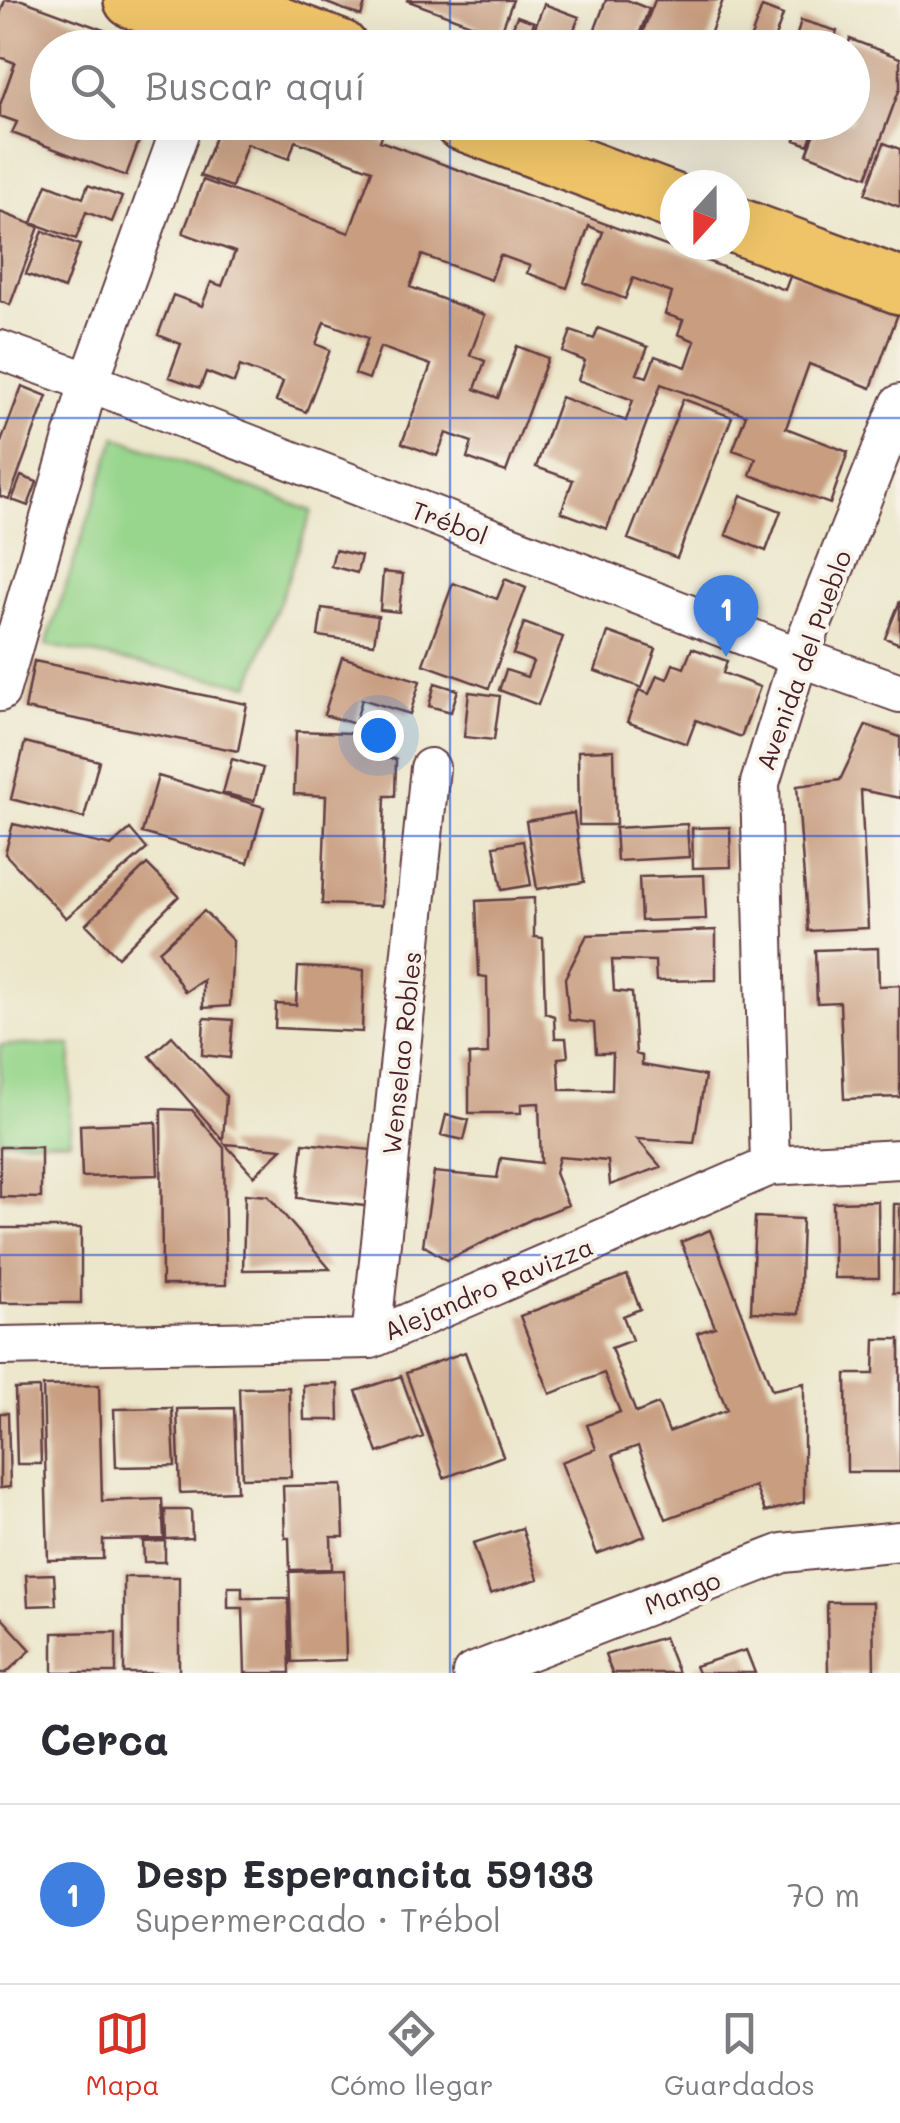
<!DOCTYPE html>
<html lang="es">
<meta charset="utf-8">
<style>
:root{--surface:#fff;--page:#f7f7f7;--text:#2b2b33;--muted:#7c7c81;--line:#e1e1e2;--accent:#d93025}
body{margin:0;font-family:Mali,sans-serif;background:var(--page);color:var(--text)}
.compass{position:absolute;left:660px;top:170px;width:90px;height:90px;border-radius:50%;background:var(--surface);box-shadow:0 10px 40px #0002;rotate:201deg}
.you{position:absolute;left:378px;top:735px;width:35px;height:35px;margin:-25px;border:8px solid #fff;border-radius:50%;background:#1a73e8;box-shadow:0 0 0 15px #1a73e833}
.badge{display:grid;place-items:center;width:65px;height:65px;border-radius:50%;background:var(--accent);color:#fff;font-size:32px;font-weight:700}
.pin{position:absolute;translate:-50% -82px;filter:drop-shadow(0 2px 5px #0008)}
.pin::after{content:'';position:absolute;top:52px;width:35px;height:30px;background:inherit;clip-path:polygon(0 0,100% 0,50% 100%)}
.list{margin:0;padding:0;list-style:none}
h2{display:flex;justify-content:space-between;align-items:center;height:130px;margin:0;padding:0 40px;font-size:42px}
h2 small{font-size:32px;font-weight:400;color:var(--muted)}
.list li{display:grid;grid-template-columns:65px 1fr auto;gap:30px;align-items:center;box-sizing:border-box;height:180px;padding:0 40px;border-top:2px solid var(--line)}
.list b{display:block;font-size:38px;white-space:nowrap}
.list p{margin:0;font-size:32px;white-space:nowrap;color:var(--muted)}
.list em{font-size:32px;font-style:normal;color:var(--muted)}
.icon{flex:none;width:55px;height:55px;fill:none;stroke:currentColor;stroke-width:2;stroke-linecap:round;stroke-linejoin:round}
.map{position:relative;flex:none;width:900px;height:1673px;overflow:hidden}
.search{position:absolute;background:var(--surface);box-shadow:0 10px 40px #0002;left:30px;right:30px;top:30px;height:110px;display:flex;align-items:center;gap:25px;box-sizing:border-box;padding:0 35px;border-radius:55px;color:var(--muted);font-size:38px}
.sheet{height:310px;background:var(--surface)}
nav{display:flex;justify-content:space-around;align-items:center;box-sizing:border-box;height:140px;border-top:2px solid var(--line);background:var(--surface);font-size:28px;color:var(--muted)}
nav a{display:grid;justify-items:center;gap:5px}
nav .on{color:var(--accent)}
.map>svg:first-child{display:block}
.green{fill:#97d68c;stroke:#707a5c;stroke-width:2.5}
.building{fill:#c89d80}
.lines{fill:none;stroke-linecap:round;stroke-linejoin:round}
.minor-casing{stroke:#623d43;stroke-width:42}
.primary-casing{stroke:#623d43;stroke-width:60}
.minor{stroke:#fff;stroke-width:38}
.primary{stroke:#efc469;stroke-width:55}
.grid{fill:none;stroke:#1d4ed8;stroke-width:2.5;stroke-opacity:0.55}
.labels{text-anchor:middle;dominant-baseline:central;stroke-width:8;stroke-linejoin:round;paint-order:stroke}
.street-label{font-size:25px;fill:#4a1f2b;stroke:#f7f3e8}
</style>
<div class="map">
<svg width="900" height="1673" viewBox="0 0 900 1673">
<rect width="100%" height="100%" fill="#f7f3e8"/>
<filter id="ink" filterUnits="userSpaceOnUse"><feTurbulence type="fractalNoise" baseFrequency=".01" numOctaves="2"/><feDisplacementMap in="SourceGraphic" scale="20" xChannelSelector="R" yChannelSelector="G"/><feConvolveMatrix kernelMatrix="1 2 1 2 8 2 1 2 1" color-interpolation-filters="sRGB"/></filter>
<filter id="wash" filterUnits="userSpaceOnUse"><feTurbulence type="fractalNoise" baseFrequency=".0048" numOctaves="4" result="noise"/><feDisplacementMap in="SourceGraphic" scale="40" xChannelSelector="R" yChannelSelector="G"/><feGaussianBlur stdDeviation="2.25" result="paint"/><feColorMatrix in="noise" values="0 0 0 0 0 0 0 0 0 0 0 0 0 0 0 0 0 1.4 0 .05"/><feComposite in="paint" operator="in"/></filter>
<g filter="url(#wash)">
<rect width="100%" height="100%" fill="#ece6cb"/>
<path class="green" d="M116,437L312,511L250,685L46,645Z
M0,1045H71L70,1141L0,1140Z"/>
<g id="blocks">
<path class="building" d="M5,0H22L150,47L48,48V122H146L126,176L12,133L17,122L0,116V105L15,63L0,57V14Z
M319,0H366L361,16Z
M406,0H513L500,35Z
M606,0H627L649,9L634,48H588Z
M655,0H723L705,48H688L643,31Z
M544,4L579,17L567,48H534L528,45Z
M762,7L783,15L771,48H747Z
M517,16L534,22L525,48H505Z
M801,20L837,31L832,48L796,38Z
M850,39L900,58V88L867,177L807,154L819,122H852V48H847Z
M221,122H387L380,141L720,266L785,290L792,271L899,311L871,388L809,364L786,428L848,452L830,504L750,475L756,458L733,450L746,415L661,384L607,529L561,512L573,480L536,467L561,397L626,421L633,400L578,380L585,361L563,352L571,331L594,339L598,328L648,347L637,374L647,377L655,356L686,367L695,341L678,334L683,320L665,314L672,293L633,278L625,299L584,283L603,232L589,226L567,288L527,273L530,266L500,255L491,280L422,255L410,287L485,315L470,355L485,361L475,389L498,398L517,346L548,358L506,472L467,458L472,442L446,433L437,456L402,443L431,365L380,347L369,379L355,374L368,338L324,322L316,344L330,350L306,412L276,401L283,382L240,366L234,383L206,372L200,388L169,377L181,344L158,335L173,295L202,306L211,282L222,286L235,252L183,233L203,180L349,233L372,170L295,141L289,159L247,144L232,187L200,176Z
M802,122H817L808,145L795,140Z
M884,143L900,149V207L865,194Z
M47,184L83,198L88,185L122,197L112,222L86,212L76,239L32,223Z
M0,212L39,227L10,305L0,301Z
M43,231L80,245L64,289L26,274Z
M22,386L47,396L9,499L0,496V445Z
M683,399L732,417L677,558L628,539Z
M21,476L37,482L28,506L12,500Z
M741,495L781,511L766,551L726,535Z
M335,550L361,556L357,573L331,566Z
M383,572L403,574L399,612L380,610Z
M505,579L526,588L489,688L423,664L453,583L497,599Z
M900,601V644L885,638Z
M322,608L378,616L374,644L318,636Z
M524,623L563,637L538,705L499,690L506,670L527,677L533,662L513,654Z
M608,632L656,649L642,688L595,671Z
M692,648L727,661L723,673L760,687L741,737L696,720L687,744L627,722L639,690L649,694L657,675L667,679L673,664L684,668Z
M342,657L420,681L410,714L362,699L355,724L324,715Z
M34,661L247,704L238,751L25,709Z
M435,683L458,690L451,712L429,706Z
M469,692L500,696L494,740L464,737Z
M866,725L900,737V798L861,790L868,928L808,931L797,786L840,780Z
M296,731L377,734L376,758L396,759L395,796H385L381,906L322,904L326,796L294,794Z
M25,742L99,761L84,818L11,799Z
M614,750L616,825H579L578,751Z
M232,759L263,768L254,801L223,793Z
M158,776L264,807L248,863L142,833Z
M574,813L584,882L537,889L526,821Z
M13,824L111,846L130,829L147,849L66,918L5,854Z
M687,824L689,857L617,861L615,828Z
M730,827L731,867L693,868L692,828Z
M523,841L531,885L502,890L494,846Z
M147,864L179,896L118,957L86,924Z
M704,875L706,919L641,921L639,877Z
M534,898V937L543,938L545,1013L554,1016L555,1038H566L568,1057L558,1058L560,1090H612L613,1053H596L594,1023L569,1020L565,978L587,935L716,930V980L656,981L655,961L612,960L614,991L632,993L636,1054L642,1056V1065L705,1076L694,1143L637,1139L661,1167L610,1185L608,1161L559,1157L555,1173L568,1205L532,1219L447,1260L423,1245L434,1172L497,1178L501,1158L541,1163L539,1103L521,1104V1113H469V1055L488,1054L487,977L479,976L476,901Z
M204,911L233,941L230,1006L203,1008V980L185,992L159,951Z
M878,948L879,986L900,985V1097L844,1099L840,1002L817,1003L815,950Z
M298,967L364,970L362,1032L275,1028L276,1004L296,1005Z
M204,1018L233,1020L230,1058L202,1055Z
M172,1036L226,1096L223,1140L150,1056Z
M161,1109L192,1110L224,1148L226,1285H162Z
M446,1115L469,1120L464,1140L441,1135Z
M156,1122L158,1175L82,1177L80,1125Z
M303,1143L372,1150L365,1206L297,1198Z
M225,1144L282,1149L254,1176Z
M0,1147H41V1198L0,1197Z
M245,1194L268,1196L330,1269L243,1270Z
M878,1201L879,1278H834L833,1202Z
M894,1204H900V1293H893Z
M755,1217L802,1219L799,1314L751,1312Z
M0,1228H81V1303H0Z
M710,1230L772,1390L804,1383V1502L765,1512L755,1486L666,1519L638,1446L613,1455L645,1536L597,1554L561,1462L596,1449L587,1425L620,1412L604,1373L550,1394L520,1316L627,1275L640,1309L623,1316L632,1340L611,1348L636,1413L658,1404L669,1432L727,1410L697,1333L715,1327L681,1242Z
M875,1339H900V1472H847L846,1374H874Z
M465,1352L503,1456L444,1478L406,1373Z
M401,1376L423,1437L378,1453L356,1391Z
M338,1384L339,1420H304L303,1385Z
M99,1385L102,1501L162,1499L164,1539L103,1540V1559L48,1560L43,1386Z
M289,1387L291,1477L242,1478L239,1388Z
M39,1388L41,1464H17L15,1389Z
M172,1408L175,1466L116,1467L114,1409Z
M234,1408L237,1491L180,1493L177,1409Z
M0,1413H8L10,1487L0,1488Z
M342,1485L344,1537H331L332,1569L290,1570L289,1538H285L283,1486Z
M165,1510H191L192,1538L166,1539Z
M522,1528L538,1579L490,1594L473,1543Z
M165,1541V1562H144L143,1542Z
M344,1570L346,1660L292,1662L289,1572Z
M54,1574L56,1605L28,1606L26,1575Z
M124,1577H179V1673H124Z
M228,1587H242V1598H288L290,1673H245L243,1608H228Z
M827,1602H873L874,1673H828Z
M0,1616L31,1650L6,1673H0Z
M116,1632V1673H53V1633Z
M664,1637L678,1673H612L605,1655Z
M746,1650L755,1673H698L695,1666Z"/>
</g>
</g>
<g filter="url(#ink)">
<use href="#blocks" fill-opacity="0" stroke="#623d43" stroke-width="2.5"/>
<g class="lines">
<defs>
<path id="minor" d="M0,350L89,382L799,657L900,693
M0,692L89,382L183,122
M770,1166L760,783L799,657L900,404
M371,1339L430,768
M0,1346L371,1339L770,1166L900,1159
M472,1673L783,1553L900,1541"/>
<path id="primary" d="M132,0L259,48
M226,5L340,48
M461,122L675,202
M735,225L900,286"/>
</defs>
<use href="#minor" class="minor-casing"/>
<use href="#primary" class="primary-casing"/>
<use href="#minor" class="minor"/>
<use href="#primary" class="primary"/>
</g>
</g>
<path class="grid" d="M450,0V48M450,122V1673M0,418H900M0,836H900M0,1255H900"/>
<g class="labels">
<g class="street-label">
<text transform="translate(450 522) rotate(21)">Trébol</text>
<text transform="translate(803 660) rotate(-70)">Avenida del Pueblo</text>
<text transform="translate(401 1053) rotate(-84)">Wenselao Robles</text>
<text transform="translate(488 1288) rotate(-23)">Alejandro Ravizza</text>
<text transform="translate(682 1592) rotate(-21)">Mango</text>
</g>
</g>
</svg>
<svg class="compass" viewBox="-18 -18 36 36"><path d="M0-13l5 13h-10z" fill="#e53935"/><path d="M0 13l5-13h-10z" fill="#7c7c81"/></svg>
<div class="you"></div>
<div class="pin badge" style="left:726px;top:657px;background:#3f7fe0">1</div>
<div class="search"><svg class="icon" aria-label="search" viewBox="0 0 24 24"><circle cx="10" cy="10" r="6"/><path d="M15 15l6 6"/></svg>Buscar aquí</div>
</div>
<section class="sheet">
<h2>Cerca<small></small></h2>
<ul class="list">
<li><span class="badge" style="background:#3f7fe0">1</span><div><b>Desp Esperancita 59133</b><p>Supermercado · Trébol</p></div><em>70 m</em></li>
</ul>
</section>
<nav>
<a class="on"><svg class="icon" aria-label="map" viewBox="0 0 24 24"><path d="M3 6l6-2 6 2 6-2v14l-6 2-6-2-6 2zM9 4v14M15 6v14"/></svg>Mapa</a>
<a><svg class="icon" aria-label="directions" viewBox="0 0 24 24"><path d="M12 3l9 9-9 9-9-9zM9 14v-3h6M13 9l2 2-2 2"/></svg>Cómo llegar</a>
<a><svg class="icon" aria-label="saved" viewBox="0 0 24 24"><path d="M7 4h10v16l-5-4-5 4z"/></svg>Guardados</a>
</nav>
